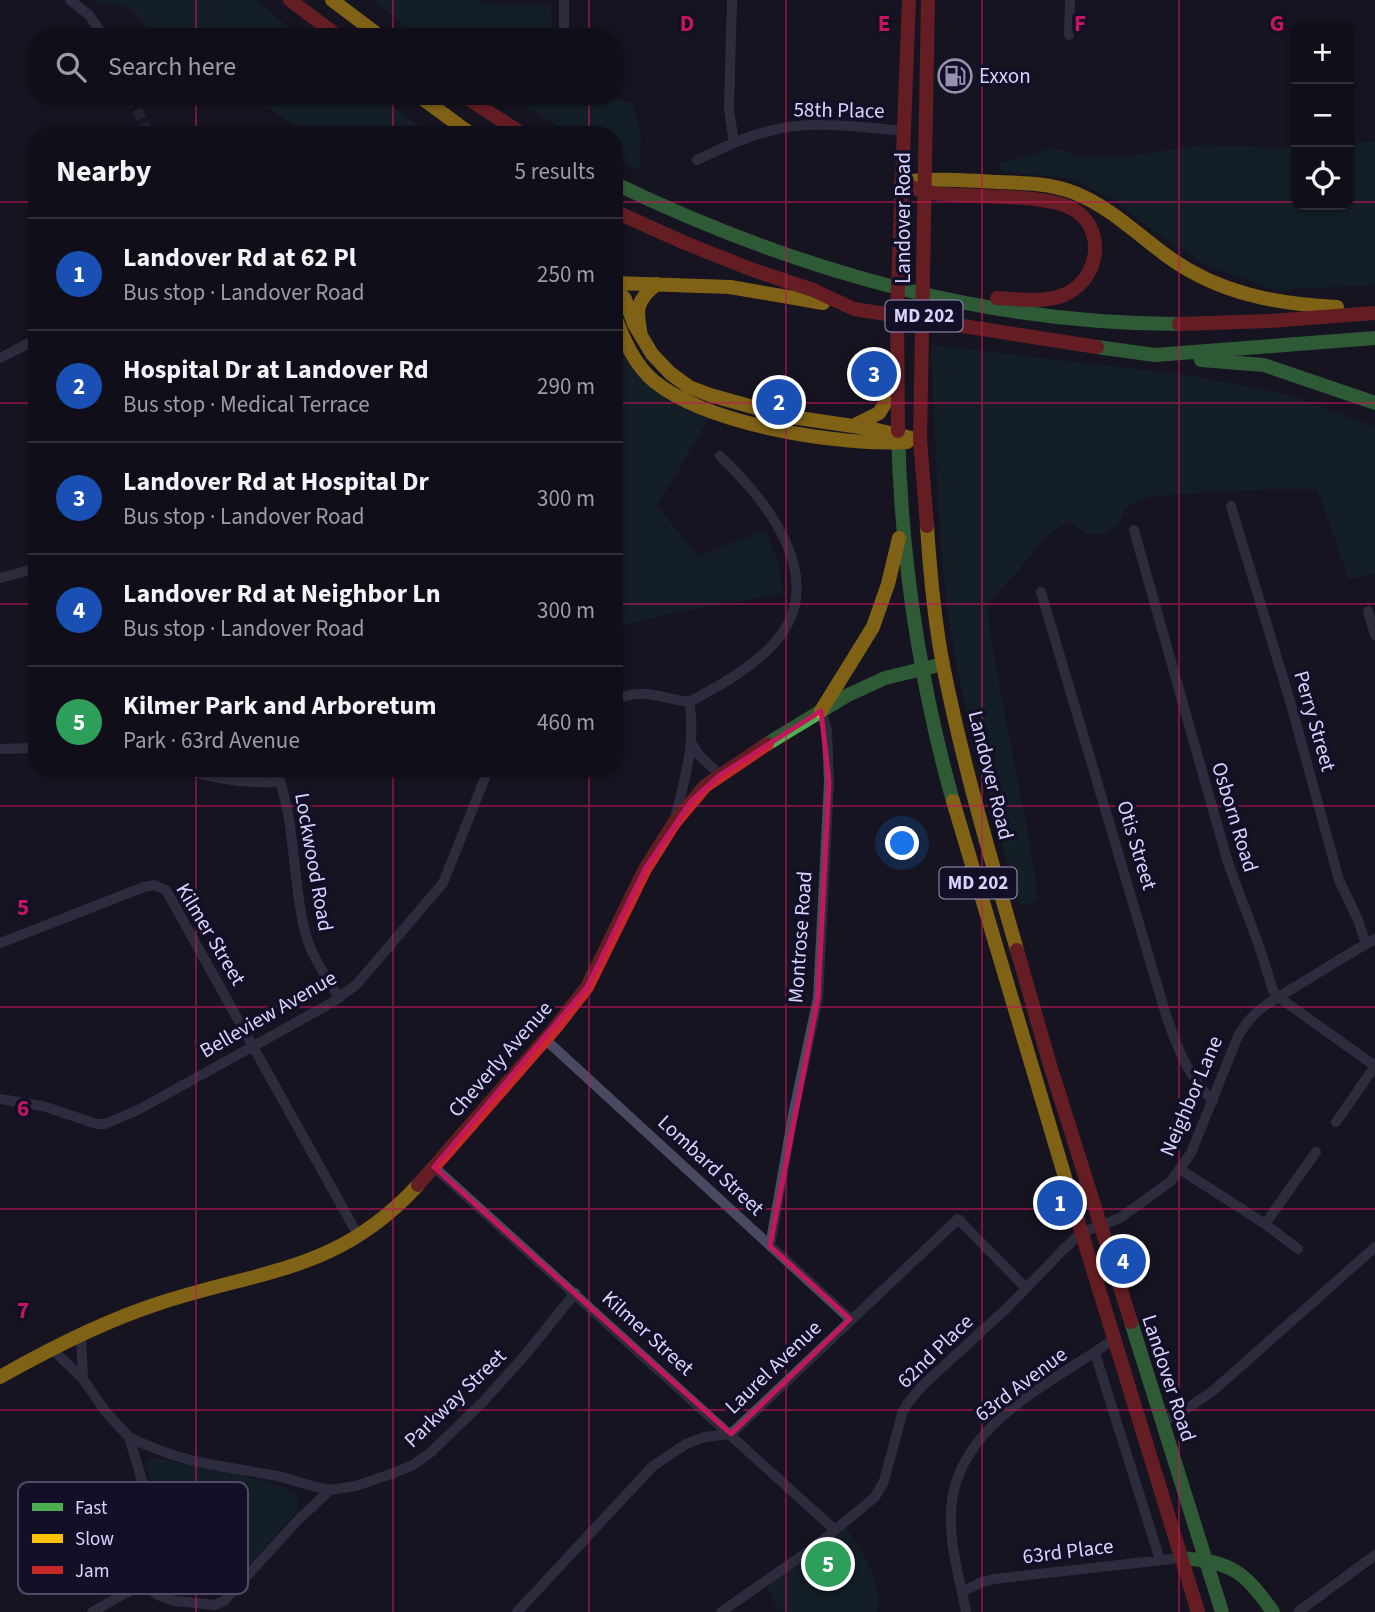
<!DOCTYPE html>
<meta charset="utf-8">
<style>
:root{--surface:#100f19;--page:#191822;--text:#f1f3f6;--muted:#9c9ca2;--line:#302f38;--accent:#9591b1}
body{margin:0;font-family:"Source Sans 3",sans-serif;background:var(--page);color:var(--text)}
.controls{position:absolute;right:21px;top:21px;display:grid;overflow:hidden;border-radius:14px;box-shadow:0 2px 5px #0004}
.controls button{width:63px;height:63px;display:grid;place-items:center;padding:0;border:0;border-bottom:2px solid var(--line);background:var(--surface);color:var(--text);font:35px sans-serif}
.you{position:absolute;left:903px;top:844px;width:24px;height:24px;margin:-18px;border:5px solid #fff;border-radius:50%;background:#1a73e8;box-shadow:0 0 0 10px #1a73e833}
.badge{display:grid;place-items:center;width:46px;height:46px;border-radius:50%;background:var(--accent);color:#fff;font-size:23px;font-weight:700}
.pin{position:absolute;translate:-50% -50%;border:4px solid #fff;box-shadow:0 2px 7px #0006}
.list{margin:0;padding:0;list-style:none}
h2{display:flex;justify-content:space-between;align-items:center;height:91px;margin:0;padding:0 28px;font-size:30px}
h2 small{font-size:23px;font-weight:400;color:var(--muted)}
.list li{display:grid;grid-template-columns:46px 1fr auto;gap:21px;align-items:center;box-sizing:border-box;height:112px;padding:0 28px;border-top:2px solid var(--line)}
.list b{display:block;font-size:26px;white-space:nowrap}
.list p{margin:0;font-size:23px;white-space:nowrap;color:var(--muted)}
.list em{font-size:23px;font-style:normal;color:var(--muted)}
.icon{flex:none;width:38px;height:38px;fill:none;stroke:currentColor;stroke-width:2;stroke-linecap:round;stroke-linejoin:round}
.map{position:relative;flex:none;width:1375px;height:1612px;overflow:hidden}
.search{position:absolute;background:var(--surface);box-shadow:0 2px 5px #0004;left:28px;top:28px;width:595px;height:77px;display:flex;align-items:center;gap:18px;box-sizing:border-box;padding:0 24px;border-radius:28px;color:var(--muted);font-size:26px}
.panel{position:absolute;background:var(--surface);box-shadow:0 2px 5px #0004;left:28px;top:126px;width:595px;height:651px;border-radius:28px}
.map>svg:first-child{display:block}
.green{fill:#132c2d}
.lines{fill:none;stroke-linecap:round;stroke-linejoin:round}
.street-tunnel{stroke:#333142;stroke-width:10;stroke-dasharray:10 5;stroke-linecap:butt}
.street{stroke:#4a4962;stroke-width:10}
.fast{stroke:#4caf50;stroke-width:14}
.slow{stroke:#ffc107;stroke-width:14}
.jam{stroke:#c62828;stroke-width:14}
.marked{fill:none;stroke:#c2185b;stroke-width:5;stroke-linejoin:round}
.grid{fill:none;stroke:#c2185b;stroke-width:2;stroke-opacity:0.55}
.labels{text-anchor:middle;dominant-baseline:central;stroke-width:7;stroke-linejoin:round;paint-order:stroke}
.shield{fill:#130f26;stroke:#9e99be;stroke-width:2}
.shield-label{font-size:19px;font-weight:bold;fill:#d9d4ff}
.poi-label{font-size:21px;fill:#d9d4ff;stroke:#130f26;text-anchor:start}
.street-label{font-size:21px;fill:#d9d4ff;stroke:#130f26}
.key{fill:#130f26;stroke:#4e4a67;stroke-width:2}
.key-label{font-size:19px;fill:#d9d4ff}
.grid-label{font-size:23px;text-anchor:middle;font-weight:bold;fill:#c2185b;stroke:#130f26;stroke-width:7;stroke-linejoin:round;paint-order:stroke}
</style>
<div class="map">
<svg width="1375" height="1612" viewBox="0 0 1375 1612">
<rect width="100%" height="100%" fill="#161421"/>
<path class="green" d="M92,0H256L300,37H153C145,25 136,8 120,5C107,3 105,8 92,0Z
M373,0H479L484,4L551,5L552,37H420Z
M248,96H378L431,135H311Z
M506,96H598L632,103L641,134L640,170L614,157V135H575Z
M1375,141V285L1276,290L1209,267L1148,227L1114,200L1073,179L1000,171V163L1054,148L1084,157L1134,155L1204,145L1296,148V205H1349V144Z
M614,337C636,380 665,402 709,418L657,506L698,556L766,530L781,572L782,594L678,612L614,627Z
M931,345L1187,375L1290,395L1375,427V574L1349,579L1317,489H1273L1152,496L1127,507L1116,527L1102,535L1085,533L1070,521L1045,537L1017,572L988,603L990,636L1029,839L1038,900L1020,906C994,814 965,721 950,627C936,533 936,439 931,345Z
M150,1457C193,1466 260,1474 297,1495L299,1509L225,1591C197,1593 164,1597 157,1562C155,1554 160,1544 160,1535C160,1509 155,1489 145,1465Z
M844,1525C860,1548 884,1583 877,1612H787L777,1608L764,1582Z"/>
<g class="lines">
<path class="street-tunnel" d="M131,96L149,135"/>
<path class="street" d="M70,0L89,15L104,37
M564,0V37
M732,0L729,109L734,143
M1069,35L1070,0
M697,160C722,148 746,136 773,130C815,120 861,127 903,131
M0,358L37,339
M1231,506L1290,701L1339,880L1358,920L1366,944
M1134,530L1228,863L1258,943L1273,990L1277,996L1375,1066L1336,1122
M0,578L37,568
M1041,592L1166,1015C1177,1047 1188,1077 1213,1101
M1368,611L1375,635
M614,700C645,687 659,698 689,702C697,741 684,780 675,819
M689,702C721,685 758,665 780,636C827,574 764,498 720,456
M692,744L699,755L720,775
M0,749L37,748
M181,768C214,779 246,784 280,782
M275,768C297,820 291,881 306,935C312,957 327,978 339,998
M0,943L144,887L154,885L166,890L359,1237
M546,1040L850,1319
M0,1099L43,1106L97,1124H105L138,1110L333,1002L357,984L443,883L489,768
M434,1167L835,1530
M1181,1170L1265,1224L1298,1249
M1265,1224L1316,1152
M770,1246L794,1110L818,998L829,782L827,730L821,711
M81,1335L83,1379
M51,1348L83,1379L105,1411L129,1437L143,1484L148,1518V1541L142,1584L158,1595L175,1601L215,1605L224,1601L298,1520L330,1490L356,1486L391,1474L413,1465L430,1453L483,1402L526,1354L575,1293
M1095,1353L1160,1560
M1161,1422L1185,1410L1214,1390L1375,1247
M129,1437C183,1464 220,1465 277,1476C295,1480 312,1487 330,1490
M962,1592L982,1582L994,1579L1181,1558
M92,1612L142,1584
M517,1612L653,1466L686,1444L705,1437L731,1434L958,1219L1026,1288
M721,1612L813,1548L875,1497L884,1481L902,1414L907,1404L923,1385L1007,1308L1062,1251L1081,1233L1120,1218L1171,1181L1191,1153L1236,1041C1249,1011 1273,1000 1300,984C1325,969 1349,953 1375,939
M966,1612C960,1579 949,1545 951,1511C955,1424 1053,1383 1114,1339
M1298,1612L1375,1555"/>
<path class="fast" d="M614,183C790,268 982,324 1179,324
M1097,347L1155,355L1375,338
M1201,360L1264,365L1375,403
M898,431C901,558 919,680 953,801
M767,744L846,696L885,678L943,664
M1131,1322L1222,1612
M1181,1558C1232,1562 1244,1571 1273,1612"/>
<path class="slow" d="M332,0L381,37
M419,96L472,135
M901,182C933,178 964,180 997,182C1023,183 1050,183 1075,193C1110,207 1137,234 1167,256C1218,293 1275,304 1337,307
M614,283L730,287L823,303
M614,287L625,299L634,324L652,354L670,373L689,387L710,395L785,416L873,429L920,440
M614,314C623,338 634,365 655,382C710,425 838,446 907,442
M641,336C636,310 635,301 657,284
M855,425L879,413L893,390
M927,526C930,572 934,619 943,665C962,761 990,856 1017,950
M821,711L873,627L888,584L899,538
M953,801L1078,1221
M0,1377C51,1348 104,1321 160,1303C264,1269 338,1272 418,1185"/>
<path class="jam" d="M290,0L339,37
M464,96L524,135
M901,182C909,185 918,191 926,192C963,199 1047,192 1075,210C1109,233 1097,284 1061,296C1041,303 1018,299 997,298
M614,211L685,243L753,270L813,290L854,309L1097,347
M1179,324L1269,321L1375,313
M898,431L897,311L909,0
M927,526L920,440L928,0
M1017,950L1050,1065L1131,1322
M418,1185L555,1028L587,987L645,869L674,823L705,786L767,744
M1078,1221L1198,1612"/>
</g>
<path d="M0 0H1375V1612H0ZM821,711L829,782L818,998L770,1246L850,1319L731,1434L434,1167L587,987L645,869L692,800L720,775Z" fill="#161421" fill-opacity=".55" fill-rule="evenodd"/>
<path class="marked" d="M821,711L829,782L818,998L770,1246L850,1319L731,1434L434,1167L587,987L645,869L692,800L720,775Z"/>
<path class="grid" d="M196,0V37M393,0V37M589,0V37M786,0V1612M982,0V1612M1179,0V1612M196,96V135M393,96V135M589,96V135M0,202H37M614,202H1296M1349,202H1375M0,403H37M614,403H1375M0,604H37M614,604H1375M196,768V1612M393,768V1612M589,768V1612M0,806H1375M0,1007H1375M0,1209H1375M0,1410H1375"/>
<defs>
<symbol id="fuel-ring" viewBox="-11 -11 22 22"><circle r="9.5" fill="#130f26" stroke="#9591b1" stroke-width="1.5"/><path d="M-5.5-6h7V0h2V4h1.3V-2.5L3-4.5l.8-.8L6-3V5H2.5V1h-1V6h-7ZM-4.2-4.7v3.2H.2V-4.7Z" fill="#9591b1"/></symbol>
</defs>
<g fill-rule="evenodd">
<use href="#fuel-ring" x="936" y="57" width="38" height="38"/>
</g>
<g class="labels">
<g class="shield">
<rect x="885.5" y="300.5" width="77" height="31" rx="5"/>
<rect x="939.5" y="867.5" width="77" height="31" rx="5"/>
</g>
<g class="shield-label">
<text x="924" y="316">MD 202</text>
<text x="978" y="883">MD 202</text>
</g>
<g class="poi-label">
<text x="979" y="76">Exxon</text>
</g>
<g class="street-label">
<text transform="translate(839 110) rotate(1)">58th Place</text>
<text transform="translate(903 218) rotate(-90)">Landover Road</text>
<text transform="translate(1315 721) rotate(74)">Perry Street</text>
<text transform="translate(991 775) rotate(76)">Landover Road</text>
<text transform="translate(1235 817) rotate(73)">Osborn Road</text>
<text transform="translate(1137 845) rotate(73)">Otis Street</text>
<text transform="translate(314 862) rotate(80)">Lockwood Road</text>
<text transform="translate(211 934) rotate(59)">Kilmer Street</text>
<text transform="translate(800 937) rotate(-86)">Montrose Road</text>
<text transform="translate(268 1014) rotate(-30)">Belleview Avenue</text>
<text transform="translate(500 1059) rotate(-49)">Cheverly Avenue</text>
<text transform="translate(1191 1096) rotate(-67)">Neighbor Lane</text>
<text transform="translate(711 1165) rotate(43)">Lombard Street</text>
<text transform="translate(648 1333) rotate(42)">Kilmer Street</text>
<text transform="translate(935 1351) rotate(-44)">62nd Place</text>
<text transform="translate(773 1367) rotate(-44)">Laurel Avenue</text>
<text transform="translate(1169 1378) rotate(72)">Landover Road</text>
<text transform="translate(1021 1384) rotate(-37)">63rd Avenue</text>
<text transform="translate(455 1398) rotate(-44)">Parkway Street</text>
<text transform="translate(1068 1551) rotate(-7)">63rd Place</text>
</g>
</g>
<rect x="18" y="1482" width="230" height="112" rx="10" class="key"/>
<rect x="32" y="1503" width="31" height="8" fill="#4caf50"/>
<rect x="32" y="1534" width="31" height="9" fill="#ffc107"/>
<rect x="32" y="1566" width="31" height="8" fill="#c62828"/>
<g class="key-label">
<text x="75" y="1514">Fast</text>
<text x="75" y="1545">Slow</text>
<text x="75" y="1577">Jam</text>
</g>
<g class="grid-label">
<text x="687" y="31">D</text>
<text x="884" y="31">E</text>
<text x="1080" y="31">F</text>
<text x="1277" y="31">G</text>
<text x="23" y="915">5</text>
<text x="23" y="1116">6</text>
<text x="23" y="1318">7</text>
</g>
</svg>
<div class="controls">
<button>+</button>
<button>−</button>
<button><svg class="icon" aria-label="locate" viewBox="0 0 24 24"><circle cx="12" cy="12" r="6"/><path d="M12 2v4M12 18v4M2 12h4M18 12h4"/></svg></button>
</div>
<div class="you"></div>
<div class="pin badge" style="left:1060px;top:1203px;background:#1a4fb4">1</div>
<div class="pin badge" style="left:779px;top:402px;background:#1a4fb4">2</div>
<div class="pin badge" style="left:874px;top:374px;background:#1a4fb4">3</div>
<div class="pin badge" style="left:1123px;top:1261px;background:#1a4fb4">4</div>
<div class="pin badge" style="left:828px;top:1564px;background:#2e9e5b">5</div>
<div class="search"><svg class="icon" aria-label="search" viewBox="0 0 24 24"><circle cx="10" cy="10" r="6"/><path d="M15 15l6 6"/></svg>Search here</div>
<section class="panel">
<h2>Nearby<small>5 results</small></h2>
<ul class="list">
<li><span class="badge" style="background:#1a4fb4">1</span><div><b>Landover Rd at 62 Pl</b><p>Bus stop · Landover Road</p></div><em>250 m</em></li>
<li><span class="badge" style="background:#1a4fb4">2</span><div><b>Hospital Dr at Landover Rd</b><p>Bus stop · Medical Terrace</p></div><em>290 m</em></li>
<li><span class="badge" style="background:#1a4fb4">3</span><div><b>Landover Rd at Hospital Dr</b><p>Bus stop · Landover Road</p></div><em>300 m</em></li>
<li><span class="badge" style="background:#1a4fb4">4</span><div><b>Landover Rd at Neighbor Ln</b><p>Bus stop · Landover Road</p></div><em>300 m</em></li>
<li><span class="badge" style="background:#2e9e5b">5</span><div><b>Kilmer Park and Arboretum</b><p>Park · 63rd Avenue</p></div><em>460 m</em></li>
</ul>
</section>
</div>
